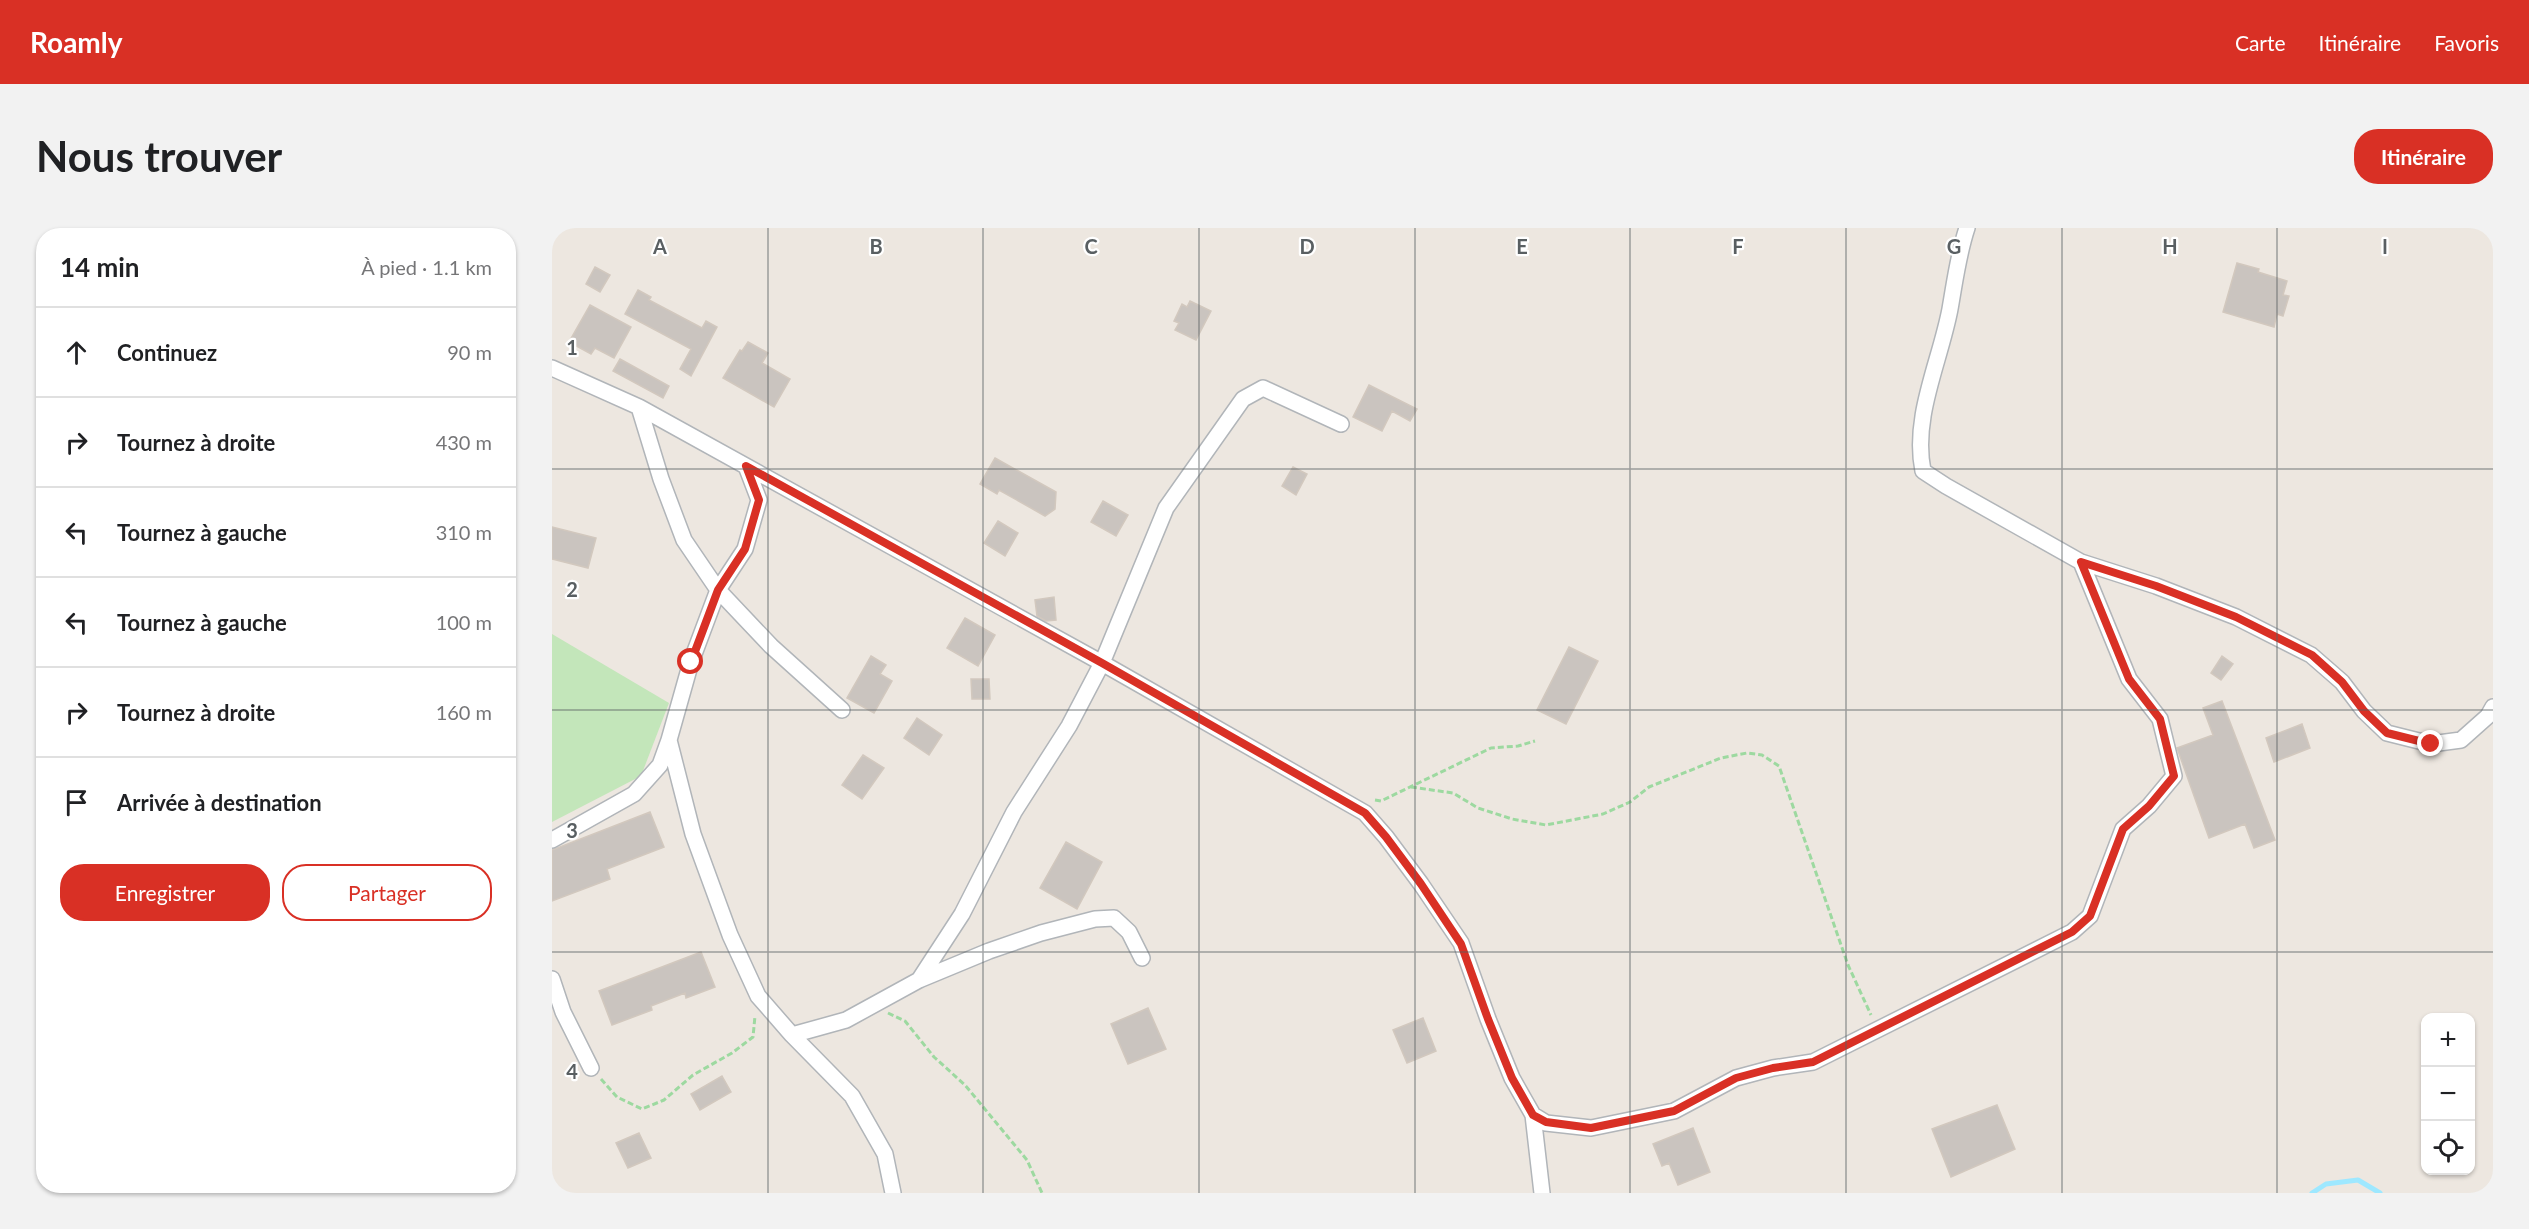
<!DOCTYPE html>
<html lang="fr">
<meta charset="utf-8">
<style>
:root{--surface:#fff;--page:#f2f2f2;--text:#202124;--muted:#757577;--line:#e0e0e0;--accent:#d93025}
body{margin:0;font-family:Lato,sans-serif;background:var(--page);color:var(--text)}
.controls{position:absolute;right:18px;bottom:18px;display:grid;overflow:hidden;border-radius:12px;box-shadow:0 2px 4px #0004}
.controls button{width:54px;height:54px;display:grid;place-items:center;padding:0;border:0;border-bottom:2px solid var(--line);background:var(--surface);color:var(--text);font:30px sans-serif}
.stop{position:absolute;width:18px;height:18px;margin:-14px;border:4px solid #d93025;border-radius:50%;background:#fff}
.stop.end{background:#d93025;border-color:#fff;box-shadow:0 2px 6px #0008}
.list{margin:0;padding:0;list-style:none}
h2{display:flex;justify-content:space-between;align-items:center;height:78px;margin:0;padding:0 24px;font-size:26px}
h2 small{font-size:20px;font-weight:400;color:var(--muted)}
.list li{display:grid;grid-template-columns:39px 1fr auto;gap:18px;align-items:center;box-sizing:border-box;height:90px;padding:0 24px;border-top:2px solid var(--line)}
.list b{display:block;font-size:22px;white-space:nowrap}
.list em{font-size:20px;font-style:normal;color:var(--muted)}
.actions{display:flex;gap:12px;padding:18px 24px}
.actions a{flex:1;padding:14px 0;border:2px solid var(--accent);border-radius:24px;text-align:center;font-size:21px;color:var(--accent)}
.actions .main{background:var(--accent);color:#fff}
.icon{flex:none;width:33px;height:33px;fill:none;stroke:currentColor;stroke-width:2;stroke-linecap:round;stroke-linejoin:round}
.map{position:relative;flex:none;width:1941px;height:965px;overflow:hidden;border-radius:24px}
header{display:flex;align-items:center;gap:36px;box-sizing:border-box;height:84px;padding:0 30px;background:var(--accent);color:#fff}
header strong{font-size:28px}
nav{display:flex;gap:33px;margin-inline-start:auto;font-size:21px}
.intro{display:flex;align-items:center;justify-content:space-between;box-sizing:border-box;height:144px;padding:0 36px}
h1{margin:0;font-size:42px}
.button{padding:15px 27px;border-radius:24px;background:var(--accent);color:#fff;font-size:21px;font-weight:700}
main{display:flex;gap:36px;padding:0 36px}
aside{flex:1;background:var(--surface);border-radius:24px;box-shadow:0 2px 4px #0004}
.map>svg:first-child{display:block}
.green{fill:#c3e6ba}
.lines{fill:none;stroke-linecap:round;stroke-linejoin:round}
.stream{stroke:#9ee8ff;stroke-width:5}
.building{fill:#cac4bf;stroke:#d2c8be;stroke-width:1.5}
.minor-casing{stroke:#b1b5b9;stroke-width:18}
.path{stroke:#9dd9a0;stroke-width:3;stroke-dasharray:6 3;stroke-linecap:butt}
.minor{stroke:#fff;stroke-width:15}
.route{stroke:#d93025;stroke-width:8}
.grid{fill:none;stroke:#595f62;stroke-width:1.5;stroke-opacity:0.55}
.grid-label{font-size:20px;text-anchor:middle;font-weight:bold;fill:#595f62;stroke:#fff;stroke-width:4.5;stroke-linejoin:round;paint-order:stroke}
</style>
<header>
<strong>Roamly</strong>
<nav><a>Carte</a><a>Itinéraire</a><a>Favoris</a></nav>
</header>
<div class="intro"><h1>Nous trouver</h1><a class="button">Itinéraire</a></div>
<main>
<aside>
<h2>14 min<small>À pied · 1.1 km</small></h2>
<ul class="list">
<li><svg class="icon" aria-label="ahead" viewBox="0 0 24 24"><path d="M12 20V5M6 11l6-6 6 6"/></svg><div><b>Continuez</b></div><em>90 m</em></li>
<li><svg class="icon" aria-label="right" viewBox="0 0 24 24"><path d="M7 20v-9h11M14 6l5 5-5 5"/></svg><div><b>Tournez à droite</b></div><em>430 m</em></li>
<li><svg class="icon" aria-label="left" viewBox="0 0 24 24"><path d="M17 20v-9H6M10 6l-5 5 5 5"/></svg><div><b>Tournez à gauche</b></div><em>310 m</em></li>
<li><svg class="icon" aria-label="left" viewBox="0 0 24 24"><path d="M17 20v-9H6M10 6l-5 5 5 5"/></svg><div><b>Tournez à gauche</b></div><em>100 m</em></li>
<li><svg class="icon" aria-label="right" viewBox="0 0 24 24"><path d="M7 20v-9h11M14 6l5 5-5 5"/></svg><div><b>Tournez à droite</b></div><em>160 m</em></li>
<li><svg class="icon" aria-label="arrive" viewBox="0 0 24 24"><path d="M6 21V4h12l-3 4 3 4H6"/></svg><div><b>Arrivée à destination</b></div></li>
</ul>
<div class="actions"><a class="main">Enregistrer</a><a>Partager</a></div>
</aside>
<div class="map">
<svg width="1941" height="965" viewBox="0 0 1941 965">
<rect width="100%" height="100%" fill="#ede7e0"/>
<path class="green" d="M0,406L117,475L89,548L0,594Z"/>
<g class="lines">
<path class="stream" d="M1760,965L1774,956L1806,952L1828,965"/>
</g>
<path class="building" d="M1685,35L1707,41L1706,44L1735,53L1731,67L1737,68L1731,88L1725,86L1722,99L1671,84Z
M43,39L58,47L48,64L34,56Z
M86,62L99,69L97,72L150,100L154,93L165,99L139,148L128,141L139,121L73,86Z
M638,73L659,83L644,112L623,102L627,95L622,93L630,76L635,79Z
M38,77L79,99L62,130L43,120L39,126L17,114Z
M196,114L216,125L210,135L238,151L222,179L171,150L188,122L190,123Z
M68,131L117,158L111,170L61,143Z
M817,157L865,181L858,193L840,183L830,203L801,189Z
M443,230L504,264L503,281L493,288L447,262L445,266L428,256Z
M741,239L755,246L744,267L730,258Z
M551,273L576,287L564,308L539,294Z
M446,293L466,305L453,328L432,315Z
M0,299L44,310L36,340L0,331Z
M502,369L504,392L494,393L485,388L483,372Z
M413,390L443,407L426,438L395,420Z
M1017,419L1046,433L1014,496L985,482Z
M319,428L334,437L328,446L340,453L322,485L295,470Z
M1670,428L1681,436L1669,452L1659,445Z
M419,451H437L438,471H420Z
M1670,473L1723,612L1702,620L1693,596L1657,610L1625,520L1661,507L1651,480Z
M365,490L390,507L377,527L352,510Z
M1750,496L1758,520L1722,534L1714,510Z
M311,527L332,540L310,571L290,557Z
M98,584L112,619L55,641L58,651L0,673V622Z
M514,614L550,634L525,681L488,660Z
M149,724L163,759L134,770L133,765L99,778L100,782L60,797L47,763Z
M596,780L614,821L576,836L559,796Z
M871,790L884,823L855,835L841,802Z
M170,848L179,864L148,882L139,866Z
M1445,877L1463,921L1399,949L1380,901Z
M1141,900L1158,944L1126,957L1117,935L1110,938L1101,916Z
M87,905L99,930L76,940L64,915Z"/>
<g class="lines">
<defs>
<path id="minor" d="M1415,0C1406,27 1403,53 1398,81C1388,134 1360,189 1371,243L1394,258L1529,334L1604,358L1684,389L1759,427L1790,454L1812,483L1835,505L1879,516L1909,512L1936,488L1941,479
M0,140L87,179L550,435L813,585L834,609L869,656L909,715L936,791L960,850L981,887L994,895L1039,900L1122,883L1184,850L1221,840L1261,834L1520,704L1538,688L1571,601L1597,578L1622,548L1608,491L1577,451L1529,334
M87,179L109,251L132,312L166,362L219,418L290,482
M194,238L207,272L193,321L166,362L139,434L117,512L141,606L178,707L206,768L240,807L294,792L367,752L437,723L489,705L543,691L562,690L577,704L590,730
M0,612L82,566L108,537L117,512
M0,751L11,784L39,840
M367,752L410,686L462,584L517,498L550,435L614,280L691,171L711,160L789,196
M240,807L300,868L333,926L341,965
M981,887L990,965"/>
</defs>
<use href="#minor" class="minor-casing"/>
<path class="path" d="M859,559L901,565L926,580L960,591L994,597L1051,586L1078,574L1097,559L1169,530L1195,525L1210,527L1227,538L1296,737L1319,787
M823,572L829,573L939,520L966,518L983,513
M336,785L353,793L382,829L413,857L475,932L490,965
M49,851L65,869L90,881L112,872L141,847L180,825L201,809L203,788"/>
<use href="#minor" class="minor"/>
</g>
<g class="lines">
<path class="route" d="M139,434L166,362L193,321L207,272L194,238L550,435L813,585L834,609L869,656L909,716L936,791L960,850L981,887L994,894L1039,900L1122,883L1184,850L1221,840L1261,834L1520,704L1538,688L1571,601L1597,578L1622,548L1608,491L1577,451L1529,334L1604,358L1684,389L1760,427L1790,454L1812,483L1835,505L1879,516"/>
</g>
<path class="grid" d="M216,0V965M431,0V965M647,0V965M863,0V965M1078,0V965M1294,0V965M1510,0V965M1725,0V965M0,241H1941M0,482H1941M0,724H1941"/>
<g class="grid-label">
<text x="108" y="26">A</text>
<text x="324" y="26">B</text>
<text x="539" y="26">C</text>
<text x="755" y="26">D</text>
<text x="970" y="26">E</text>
<text x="1186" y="26">F</text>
<text x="1402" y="26">G</text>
<text x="1618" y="26">H</text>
<text x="1833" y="26">I</text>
<text x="20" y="127">1</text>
<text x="20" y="369">2</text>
<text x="20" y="610">3</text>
<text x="20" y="851">4</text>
</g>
</svg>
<div class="controls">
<button>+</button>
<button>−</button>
<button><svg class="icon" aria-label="locate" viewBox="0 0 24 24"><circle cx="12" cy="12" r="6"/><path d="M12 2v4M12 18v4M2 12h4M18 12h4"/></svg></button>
</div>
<div class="stop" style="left:139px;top:434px"></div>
<div class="stop end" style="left:1879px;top:516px"></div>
</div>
</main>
